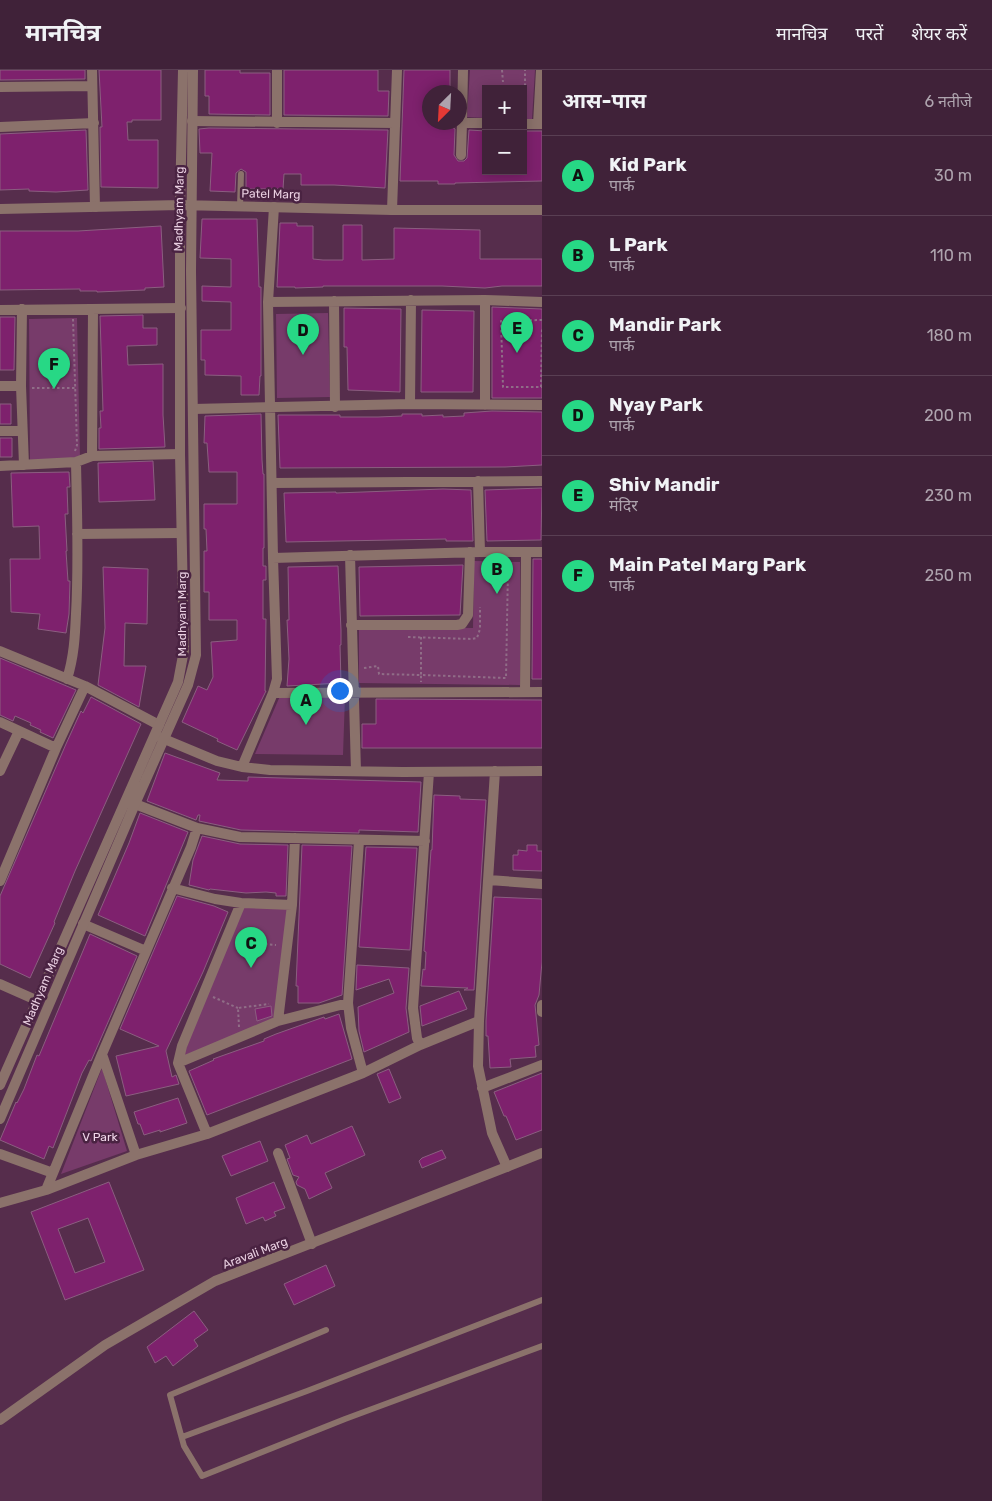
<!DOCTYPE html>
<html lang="hi">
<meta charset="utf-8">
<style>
:root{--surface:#402239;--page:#472a41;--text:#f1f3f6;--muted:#aea4ae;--line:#593f53;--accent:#27d885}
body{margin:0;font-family:Rubik,"Noto Sans Devanagari",sans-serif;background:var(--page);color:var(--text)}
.controls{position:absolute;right:15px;top:15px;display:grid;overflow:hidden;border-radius:0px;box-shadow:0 2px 12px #0003}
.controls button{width:45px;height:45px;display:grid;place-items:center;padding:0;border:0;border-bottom:1px solid var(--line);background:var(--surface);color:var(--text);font:25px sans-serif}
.compass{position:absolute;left:422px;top:15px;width:45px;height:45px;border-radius:50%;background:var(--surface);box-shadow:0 2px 12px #0003;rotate:204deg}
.you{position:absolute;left:339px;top:620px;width:18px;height:18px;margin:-12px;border:4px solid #fff;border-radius:50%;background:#1a73e8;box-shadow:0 0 0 8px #1a73e833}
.badge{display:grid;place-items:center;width:32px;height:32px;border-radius:50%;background:var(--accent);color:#111;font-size:16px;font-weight:700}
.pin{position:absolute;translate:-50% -41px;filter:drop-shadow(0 1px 2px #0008)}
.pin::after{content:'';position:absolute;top:26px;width:18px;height:15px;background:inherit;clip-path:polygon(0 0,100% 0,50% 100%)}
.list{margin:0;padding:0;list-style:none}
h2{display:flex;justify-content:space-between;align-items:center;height:65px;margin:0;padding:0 20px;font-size:21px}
h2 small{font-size:16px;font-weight:400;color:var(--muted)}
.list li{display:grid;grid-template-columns:32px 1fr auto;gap:15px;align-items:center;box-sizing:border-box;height:80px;padding:0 20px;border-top:1px solid var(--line)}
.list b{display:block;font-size:19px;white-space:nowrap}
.list p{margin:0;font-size:16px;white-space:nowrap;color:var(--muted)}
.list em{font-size:16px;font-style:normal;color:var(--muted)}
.map{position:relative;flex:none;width:542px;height:1431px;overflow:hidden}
header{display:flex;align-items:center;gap:30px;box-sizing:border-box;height:70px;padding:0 25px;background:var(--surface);border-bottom:1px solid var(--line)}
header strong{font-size:24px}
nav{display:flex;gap:28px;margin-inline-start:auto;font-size:18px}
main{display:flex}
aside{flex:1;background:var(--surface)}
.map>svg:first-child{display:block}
.green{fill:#773b6a}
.building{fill:#7e216d;stroke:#8b5e80;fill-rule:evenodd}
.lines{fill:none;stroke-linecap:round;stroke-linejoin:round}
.path{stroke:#906d87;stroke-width:2;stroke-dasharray:2.5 2.5;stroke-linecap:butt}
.service{stroke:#8b726b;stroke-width:6}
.minor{stroke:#8b726b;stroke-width:10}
.tertiary{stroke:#8b726b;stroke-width:10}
.labels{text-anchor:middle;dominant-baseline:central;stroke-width:5;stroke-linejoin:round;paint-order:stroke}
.street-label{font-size:12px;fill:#e9cfe1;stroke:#4a2342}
.park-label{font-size:12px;fill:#f1d8ea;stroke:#4a2342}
</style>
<header>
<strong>मानचित्र</strong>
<nav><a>मानचित्र</a><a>परतें</a><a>शेयर करें</a></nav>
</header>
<main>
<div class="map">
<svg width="542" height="1431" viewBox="0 0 542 1431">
<rect width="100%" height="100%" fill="#562d4c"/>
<path class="green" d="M470,0H535L532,49H523V19H486V48L467,47Z
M328,243L330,327L277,328L276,244Z
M77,248L80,388L30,391L29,249Z
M474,491L520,492V615L359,613V556L473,558Z
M280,626H345L343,685L255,684Z
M241,833L292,835L278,951L178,993Z
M102,998L127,1081L61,1104Z"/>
<path class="building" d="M0,0H85V9L0,10Z
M99,0H161V50H132V52H127L128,70H158V118L101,117L100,57H102Z
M205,0H240V3H270V45L209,44V26H205Z
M284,0H378V21H389L388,46L284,45Z
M404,0H450V22H430V52H452V57L455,59L454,85L458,91H464L467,88L469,60L486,61L485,101H523V61H542V111L455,113V114H438V111H400Z
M209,58L388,60L385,118L334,115H301V104H284L283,119H246V102L241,99L236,103L235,122L210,121L212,83H200L199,59Z
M86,60L88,120L56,122L29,121V119L0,120V64Z
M202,149H257L259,217H261V306H260L259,325H241V306L205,305V290H201V260H231V232L202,231V216L231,217V189L200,188Z
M280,153H297V156H313V189L323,190H343V155H362V190L394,189V158L480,160V189H542V216H502L485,218L442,216H323V217L295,218V217H277Z
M161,156L164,217L145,218V220L97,222V221H80V219L0,220V161H78Z
M492,237L542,239V328H492Z
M344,238L401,239L400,322L348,320L347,277H344Z
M422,240L474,241L473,322H421Z
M143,245V258H157V275L127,276L128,295L163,294V345L165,377L99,379V358H101L100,341H103L100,246Z
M0,247H15L14,300H0Z
M0,334H11V354H0Z
M492,341L542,342V395L505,397L280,398L278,345H340V347H378L402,346V344H422V346L443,345V347L464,346V343Z
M261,344L262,390L263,404H264V478H263V496H266V510H263V549H266L265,621H266L237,680L217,671L218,669L182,652L198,616L207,620L213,607L211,572L237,570V550H209V522H204V481H207L206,459H204V434H237V402H209L207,373H204L205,346Z
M0,368H12V387H0Z
M153,391L155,430L99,432L98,393Z
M69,402L70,417H67L68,444H65L67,481H66L68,511H70L69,544L66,563L38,559L40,544L11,542L10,489H40L39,456L13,457L11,403Z
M542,418L541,470L487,471L485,420Z
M443,419L471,420L473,471H446V469L286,472L284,423L336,422V423Z
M533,489H542V609H532Z
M463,495L460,545L360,546L359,497Z
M338,496L341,560V575H340L341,613L287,616L289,589L287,550H289L288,497Z
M103,497L148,499L147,554L125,553L124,596H146L139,637L98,615L105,558Z
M0,588L76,620L53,668L40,662L41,660L30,655L31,653L15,646L13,651L0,645Z
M91,627L141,654L75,801L54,852L55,853L30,908L0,894V826L66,674L81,641L83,643Z
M376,629L542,630V678H362V654H376Z
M165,683L220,703L217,710L248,711V707L421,712L418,762L359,760V763L241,760L199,751L200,745H198L196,750L147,731Z
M434,725L460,726V729L486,730L474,920H464L468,918L421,916L423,899L425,900L426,882L424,881L431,780H432Z
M140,743L188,762L145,866L98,845L129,773Z
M202,766L240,774L288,775L286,826H276V823L266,822L246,823L210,819L209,820L189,815L193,790Z
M302,775L352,776L342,925L319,933H298V916H296Z
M527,775H537V781H542V801L513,800V785H518V780L527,781Z
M366,777L417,778L410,880L359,877Z
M177,826L214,836L228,842L203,902L166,981L172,1007L176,1005L179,1014L126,1026L116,986L159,976L120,959Z
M494,827L542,829V892L539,925L535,935L539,975L535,976L536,987L510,989L511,997L490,998L488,966H486V951Z
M90,864L137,886L91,991L89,990L82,1003L53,1078L49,1076L44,1089L0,1070L16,1032L17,1033L24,1019L37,985L39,986Z
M357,895L409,898L406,938L409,962L364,982L359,961L358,937L394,923L389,909L356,920Z
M459,921L467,939L422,956L420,936Z
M271,936L272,946L257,951L255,939Z
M339,944L352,989L207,1045L189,1001L214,990L213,989L264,971V969L276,964L324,947L325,949Z
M389,999L401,1028L389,1033L377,1004Z
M542,1003V1060L516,1070L506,1046H504L494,1022Z
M178,1028L187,1053L160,1062V1060L144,1065L140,1054H138L134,1042Z
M352,1056L365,1085L325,1103L332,1118L309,1129L305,1119L297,1115L296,1112L299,1107L293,1105L287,1089L290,1088L285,1075L307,1065L311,1074Z
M260,1071L268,1091L231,1106L222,1086Z
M442,1080L446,1088L422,1098L419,1091L422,1088Z
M109,1112L144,1200L65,1230L31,1142ZM88,1148L105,1192L75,1203L58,1159Z
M274,1112L285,1138L274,1142L276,1146L265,1151L263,1147L246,1154L236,1128Z
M326,1195L335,1216L294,1235L284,1214Z
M194,1241L208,1260L194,1270L198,1276L173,1296L166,1286L155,1293L147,1277Z"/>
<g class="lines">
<path class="path" d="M502,0L503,12
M525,41V0
M73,249L77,375L75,381
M542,250L501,251L503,317H542
M541,317L542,257
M32,318H75
M408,567L472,569L477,568L480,559V537
M421,567V605L506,608L508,498H481
M364,598L378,596L379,604L421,605V612
M235,872L276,875
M213,927L238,938
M239,957L238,938L269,934"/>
<path class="service" d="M240,136L241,104
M326,1260L170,1325L184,1376L202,1406L345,1349L542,1276
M182,1367L307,1321L542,1230"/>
<path class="minor" d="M92,0L95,137
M277,0V53
M463,0L462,53H486
M0,17L92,16
M192,51L395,53
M523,54H542
M538,54L541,0
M0,57L94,53
M461,85L462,53
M392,140L397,0
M485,230V335
M334,231L335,337
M268,232L485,230L542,232
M22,239L21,316L24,395
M0,240L181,238
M0,316H21
M410,334L411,230
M193,339L410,334L542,335
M0,361H22
M92,386L93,239
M0,396L76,392L92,386L180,384
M478,411L480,482
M272,413L542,411
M77,464L181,463
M350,485L356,701
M273,488L480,482H542
M351,555H457L462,554L468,545L470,482
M0,581L85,616L159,655
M67,609C74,587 75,566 76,544C79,493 77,443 76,392
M525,622L526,482
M273,623L542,622
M0,652L56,678
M157,666L217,691L242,697L270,700L403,702L542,701
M242,697L273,623L277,609L273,488L268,232L274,137
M0,701L19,661
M495,701L479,951L478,996L492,1063L507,1097
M135,734L197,758L240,767L425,771
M359,771L348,933L351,958L363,1003
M489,810L542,814
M0,811L56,678L85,616
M172,818L215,829L241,833L292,835
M83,854L146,881
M0,914L36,930
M542,935V942
M278,951L292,835L295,768
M420,975L417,968L413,938L429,702
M178,993L278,951L348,933
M482,1018L542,995
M207,1064L178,993L182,976L241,833
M278,1083L312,1174
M0,1084L53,1103
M136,1085L102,984L191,777L197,758
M46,1120L102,984
M0,1133L46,1120L136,1085L207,1064L363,1003L420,975L479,951"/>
<path class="tertiary" d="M0,139L180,135L392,140H542
M0,1015L178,612L184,580L180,384V135L183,0
M0,1049L135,734L188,615L196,585L191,201L193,0
M0,1350L105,1275L215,1211L542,1083"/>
</g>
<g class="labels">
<g class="street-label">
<text transform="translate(271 124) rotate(1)">Patel Marg</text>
<text transform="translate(179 139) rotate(-89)">Madhyam Marg</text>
<text transform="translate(182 544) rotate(-90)">Madhyam Marg</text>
<text transform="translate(43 916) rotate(-67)">Madhyam Marg</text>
<text transform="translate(255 1183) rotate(-21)">Aravali Marg</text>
</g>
<g class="park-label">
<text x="100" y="1067">V Park</text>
</g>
</g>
</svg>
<div class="controls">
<button>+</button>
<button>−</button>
</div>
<svg class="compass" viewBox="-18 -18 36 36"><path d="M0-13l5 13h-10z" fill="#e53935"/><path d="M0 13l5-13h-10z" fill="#aea4ae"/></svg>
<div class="you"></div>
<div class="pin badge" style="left:306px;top:655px">A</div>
<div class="pin badge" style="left:497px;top:524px">B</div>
<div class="pin badge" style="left:251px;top:898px">C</div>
<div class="pin badge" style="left:303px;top:285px">D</div>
<div class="pin badge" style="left:517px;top:283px">E</div>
<div class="pin badge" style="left:54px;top:319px">F</div>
</div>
<aside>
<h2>आस-पास<small>6 नतीजे</small></h2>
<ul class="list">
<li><span class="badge">A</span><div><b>Kid Park</b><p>पार्क</p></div><em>30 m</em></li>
<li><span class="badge">B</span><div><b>L Park</b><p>पार्क</p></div><em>110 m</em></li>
<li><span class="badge">C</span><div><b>Mandir Park</b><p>पार्क</p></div><em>180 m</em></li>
<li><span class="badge">D</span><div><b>Nyay Park</b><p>पार्क</p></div><em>200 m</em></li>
<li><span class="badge">E</span><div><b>Shiv Mandir</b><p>मंदिर</p></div><em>230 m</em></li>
<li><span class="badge">F</span><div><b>Main Patel Marg Park</b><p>पार्क</p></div><em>250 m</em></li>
</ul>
</aside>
</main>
